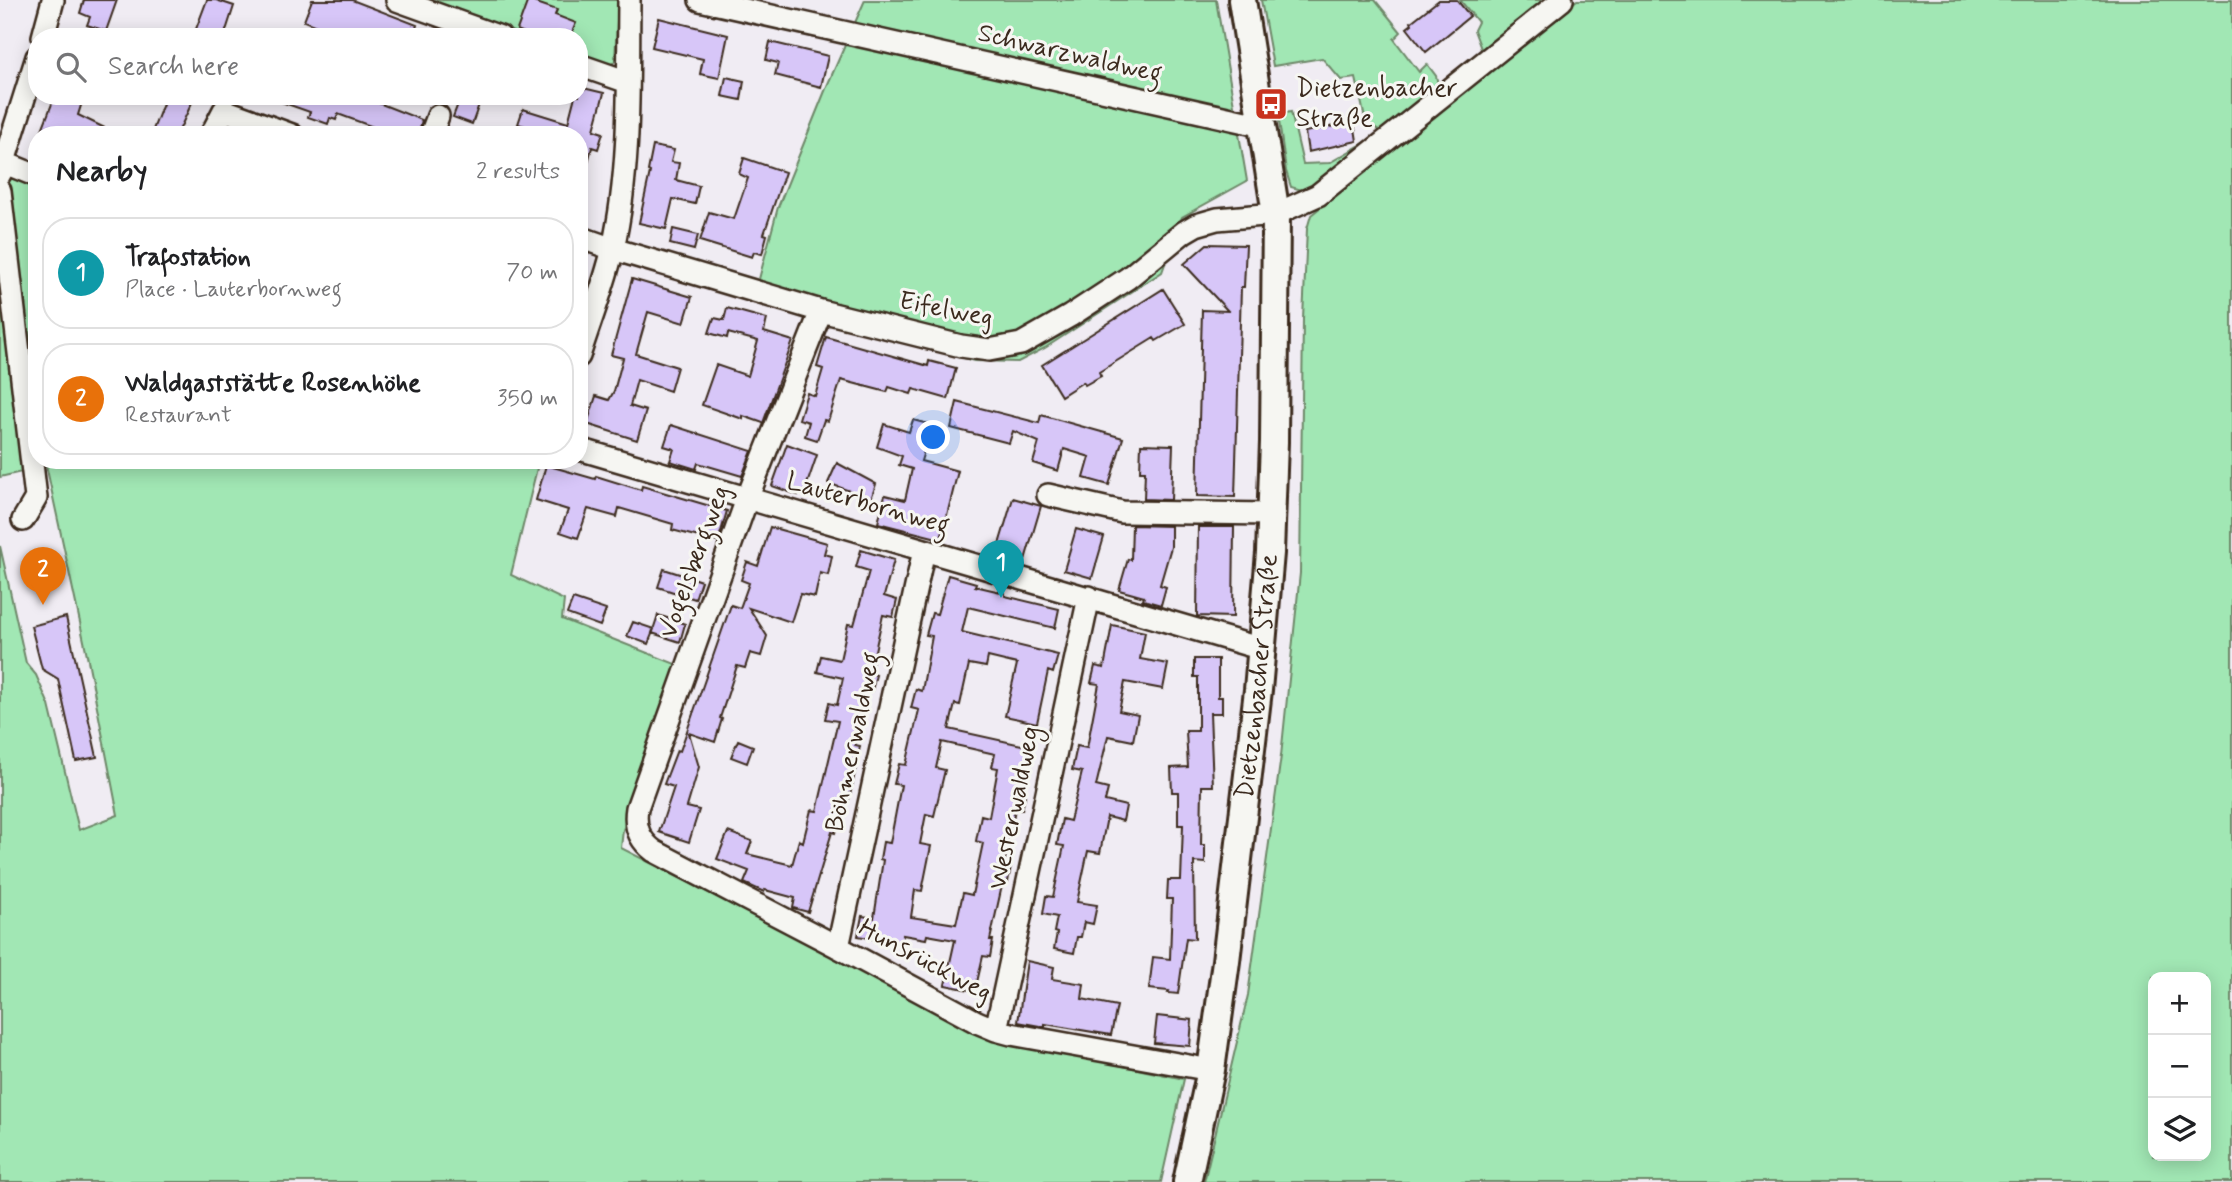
<!DOCTYPE html>
<meta charset="utf-8">
<style>
:root{--surface:#fff;--page:#f2f2f2;--text:#202124;--muted:#757577;--line:#e0e0e0;--accent:#0b8043}
body{margin:0;font-family:Mynerve,sans-serif;background:var(--page);color:var(--text)}
.controls{position:absolute;right:21px;bottom:21px;display:grid;overflow:hidden;border-radius:14px;box-shadow:0 4px 18px #0003}
.controls button{width:63px;height:63px;display:grid;place-items:center;padding:0;border:0;border-bottom:2px solid var(--line);background:var(--surface);color:var(--text);font:35px sans-serif}
.you{position:absolute;left:934px;top:438px;width:24px;height:24px;margin:-18px;border:5px solid #fff;border-radius:50%;background:#1a73e8;box-shadow:0 0 0 10px #1a73e833}
.badge{display:grid;place-items:center;width:46px;height:46px;border-radius:50%;background:var(--accent);color:#fff;font-size:23px;font-weight:700}
.pin{position:absolute;translate:-50% -58px;filter:drop-shadow(0 2px 4px #0008)}
.pin::after{content:'';position:absolute;top:37px;width:24px;height:21px;background:inherit;clip-path:polygon(0 0,100% 0,50% 100%)}
.list{margin:0;padding:0;list-style:none}
h2{display:flex;justify-content:space-between;align-items:center;height:91px;margin:0;padding:0 28px;font-size:30px}
h2 small{font-size:23px;font-weight:400;color:var(--muted)}
.list li{display:grid;grid-template-columns:46px 1fr auto;gap:21px;align-items:center;box-sizing:border-box;height:112px;margin:0 14px 14px;padding:0 14px;border:2px solid var(--line);border-radius:28px}
.list b{display:block;font-size:26px;white-space:nowrap}
.list p{margin:0;font-size:23px;white-space:nowrap;color:var(--muted)}
.list em{font-size:23px;font-style:normal;color:var(--muted)}
.icon{flex:none;width:38px;height:38px;fill:none;stroke:currentColor;stroke-width:2;stroke-linecap:round;stroke-linejoin:round}
.map{position:relative;flex:none;width:2232px;height:1182px;overflow:hidden}
.search{position:absolute;background:var(--surface);box-shadow:0 4px 18px #0003;left:28px;top:28px;width:560px;height:77px;display:flex;align-items:center;gap:18px;box-sizing:border-box;padding:0 24px;border-radius:28px;color:var(--muted);font-size:26px}
.panel{position:absolute;background:var(--surface);box-shadow:0 4px 18px #0003;left:28px;top:126px;width:560px;height:343px;border-radius:28px}
.map>svg:first-child{display:block}
.green{fill:#a1e7b4;stroke:#6e8869;stroke-width:2;fill-rule:evenodd}
.building{fill:#d7c6f8;stroke:#3b2a1e;stroke-width:2;fill-rule:evenodd}
.lines{fill:none;stroke-linecap:round;stroke-linejoin:round}
.minor-casing{stroke:#3b2a1e;stroke-width:26}
.major-casing{stroke:#3b2a1e;stroke-width:32}
.minor{stroke:#f6f6f2;stroke-width:21}
.major{stroke:#f6f6f2;stroke-width:26}
.labels{text-anchor:middle;dominant-baseline:central;stroke-width:6;stroke-linejoin:round;paint-order:stroke}
.street-label{font-size:26px;fill:#3b2a1e;stroke:#f6f6f2}
.poi-label{font-size:26px;fill:#3b2a1e;stroke:#f6f6f2;text-anchor:start}
</style>
<div class="map">
<svg width="2232" height="1182" viewBox="0 0 2232 1182">
<rect width="100%" height="100%" fill="#f0ecf3"/>
<filter id="ink" filterUnits="userSpaceOnUse"><feTurbulence type="fractalNoise" baseFrequency=".0143" numOctaves="2"/><feDisplacementMap in="SourceGraphic" scale="14" xChannelSelector="R" yChannelSelector="G"/><feConvolveMatrix kernelMatrix="1 2 1 2 8 2 1 2 1" color-interpolation-filters="sRGB"/></filter>
<g filter="url(#ink)">
<path class="green" d="M428,0H618L615,61L609,67L579,56V37H527Z
M865,0H1216L1247,181L1182,217L1162,272L1045,348L1018,362L974,361L754,298L778,207L827,86Z
M1261,0H1375L1401,32L1394,39L1419,72L1427,64L1436,76L1439,88L1309,192L1291,187L1286,171L1278,114L1291,112L1303,164L1329,163L1383,132L1366,123L1356,78L1341,80L1322,58L1273,66Z
M1460,0H1547L1483,54L1474,30L1478,22Z
M1577,0H2232V1182H1204L1248,995L1281,756L1300,573L1303,319L1307,229L1311,215ZM2153,977H2206V1156H2153Z
M23,166L37,173V405L6,183Z
M0,262L26,471L0,477Z
M45,460H539L511,575L564,600L562,619L678,665L623,830L621,848L971,1027L997,1039L1184,1079L1161,1182H0V546L26,663L36,675L49,705L79,830L118,815L87,655Z"/>
<path class="building" d="M84,0H117L106,31L87,25L90,17L80,13Z
M207,0H216L234,6L224,37H193Z
M312,0H352L417,25L413,37H343L304,21Z
M528,0L557,10L555,15L576,23L570,37H534L517,30Z
M1439,0H1457L1470,16L1426,52L1407,28L1412,24L1411,22Z
M659,18L728,35L719,78L700,74L703,59L652,47Z
M770,42L828,56L821,87L775,75L778,63L766,60Z
M726,77L744,81L741,100L722,96Z
M579,87L604,93L594,130L603,133L598,149L592,147L584,178L579,177V135H541L542,131L518,124L523,109L568,123L575,96H579Z
M55,96H84L78,115L119,135H40Z
M166,96H195L177,135H151Z
M270,96H361L422,120L418,135H395L338,114L336,120L330,118L328,124L308,117L310,112L270,98Z
M461,96H482L472,124L453,117Z
M1354,122L1357,141L1308,152L1305,132Z
M653,146L674,150L671,162L679,163L676,180L699,186L695,204L673,199L666,229L639,223L650,172L648,171Z
M744,158L785,172L764,234L767,235L762,254L754,252L752,257L700,241L709,212L734,219L748,178L739,174Z
M673,229L698,235L694,250L670,244Z
M1207,244L1246,245L1244,287H1241L1235,497L1197,496L1202,310L1228,311L1184,264Z
M632,279L692,297L684,323L648,312L636,354L677,367L670,391L637,380L630,406L646,411L637,440L587,424L596,396L609,400L614,391L623,358L611,355Z
M1163,289L1185,324L1156,341L1154,338L1099,372L1101,376L1085,385L1083,382L1061,396L1042,365Z
M727,308L767,319L764,332L793,341L763,423L743,416V419L702,405L716,365L748,376L758,341L728,333L727,338L709,333L714,318L724,320Z
M826,337L928,366L929,361L956,368L948,399L913,389L911,394L889,387L887,392L841,380L828,421L824,420L817,440L805,436L809,422L799,419L807,393L815,396L823,369L817,367Z
M957,402L1039,423L1041,415L1123,438L1109,485L1084,478L1090,457L1064,449L1058,471L1033,463L1039,442L1013,431L1009,443L951,428Z
M913,420L932,425L921,461L958,471L941,539L878,523L885,495L905,500L912,469L899,465L902,456L877,447L884,424L909,432Z
M671,425L752,451L742,476L698,463L696,469L670,461L674,449L664,446Z
M787,444L817,455L804,493L799,491L798,495L772,486Z
M1141,444L1173,445L1171,500L1144,499L1145,471H1140Z
M837,463L876,484L871,499L828,483Z
M546,465L595,479L596,476L641,490L642,486L727,511L718,542L672,530L673,524L619,508L617,517L588,509L578,538L560,532L568,510L536,500Z
M1013,498L1041,506L1025,560L997,551Z
M1132,525L1171,526V547L1160,585L1166,587L1161,605L1143,600L1144,597L1119,590L1128,559L1131,560Z
M770,527L827,543L824,554L832,556L828,575L820,573L815,597L800,594L791,622L749,608L767,636L761,656L750,653L745,668L737,666L720,718L722,719L715,742L689,733L699,767L687,807L699,810L689,842L659,832L674,787L664,784L677,750L680,751L731,605L740,608L749,583L741,580L747,562L758,566Z
M1198,527H1234L1233,617L1197,616Z
M1076,529L1104,537L1092,578L1064,570Z
M861,550L894,560L884,596L897,600L893,617L883,615L870,673L876,675L872,690L867,689L855,745L860,746L853,782L849,799L845,798L835,833L832,832L808,912L793,908L795,898L765,890L764,892L744,883L749,871L717,859L728,832L752,841L747,854L792,865L799,840L803,842L811,810L817,811L838,721L825,719L829,703L837,705L843,678L817,672L821,656L840,660L848,624L854,625L869,571L856,567Z
M664,569L701,581L695,599L658,587Z
M948,575L976,583L975,586L1005,593V596L1059,609L1055,628L968,607L962,632L1058,655L1053,673L1048,671L1037,723L1005,716L1017,664L988,657L986,667L969,664L960,705L955,704L949,729L1031,747L1021,795L1025,796L1022,810L1015,809L1004,865L1011,866L1008,882L1003,881L990,940H993L990,957L983,956L975,991L945,985L955,940L927,935L926,939L903,935L902,944L858,936L862,916L874,918L883,860L880,859L883,842L890,843L901,785L894,784L899,764L906,765L919,710L911,708L916,689L922,691L932,636L926,635L932,613L937,614ZM942,742L995,754L992,767L998,768L989,817L981,815L976,841L983,843L972,895L963,893L956,924L911,917L915,890L922,891L931,846L920,844L926,814L934,816L945,770L936,768Z
M573,599L606,610L600,626L567,614Z
M658,615L685,624L680,642L652,633Z
M66,617L97,757L76,761L58,679L42,669L31,626Z
M633,622L654,629L648,644L627,636Z
M1112,625L1145,632L1140,659L1168,664L1163,689L1125,682L1119,711L1138,715L1133,741L1108,736L1096,786L1108,789L1105,801L1126,806L1123,821L1107,817L1100,853L1088,851L1077,902L1097,905L1093,924L1084,922L1081,937H1077L1074,953L1054,949L1057,933L1054,932L1057,917L1043,914L1046,896L1053,897L1064,846L1057,845L1062,819L1070,821L1082,772L1072,770L1077,746L1087,748L1099,684L1091,683L1095,666L1104,668Z
M1194,659H1218V697H1222V713H1210L1213,786H1202L1201,845H1205V863L1194,862L1195,939L1186,938L1178,994L1168,993L1169,991L1149,989L1153,957L1170,959L1172,899H1167L1168,880H1181L1183,825H1178V792H1172L1171,768L1188,767L1186,731H1198V677H1194Z
M738,740L753,746L747,763L731,757Z
M1027,961L1054,967L1052,979L1084,984L1082,999L1117,1006L1111,1035L1045,1024V1027L1018,1022Z
M1157,1016L1192,1020L1190,1046L1154,1043Z"/>
<g class="lines">
<defs>
<path id="minor" d="M397,0L500,37
M700,0L1263,126
M43,37L53,0
M579,65L628,82
M211,135L224,110L292,135
M431,135L438,116
M0,161L37,176
M0,174L37,57
M0,191L36,498L23,520
M579,237L613,249L821,311L961,346L989,350L1021,344L1070,316L1128,278L1184,232L1196,225L1217,219L1276,214L1318,195L1562,0
M821,311L747,499L637,808C634,826 639,840 654,851L838,947L977,1022L996,1030L1011,1034L1211,1070
M579,356C590,320 605,284 613,248C631,168 628,82 629,0
M579,449L1262,649
M1048,495L1122,512L1271,514
M838,947L924,550
M996,1030L1089,597"/>
<g id="major">
<path id="s1" d="M1187,1182L1211,1070L1226,961L1258,690L1270,553L1274,442L1276,214L1242,0"/>
</g>
</defs>
<use href="#minor" class="minor-casing"/>
<use href="#major" class="major-casing"/>
<use href="#minor" class="minor"/>
<use href="#major" class="major"/>
</g>
</g>
<defs>
<symbol id="bus-square" viewBox="-11 -11 22 22"><rect x="-9" y="-9" width="18" height="18" rx="4" fill="#c8321e" stroke="#f6f6f2"/><path d="M-5-6H5V4H4V6H2V4H-2V6H-4V4H-5ZM-3.5-4V0h7V-4ZM-3.5 1.2v1.5H-2V1.2ZM2 1.2v1.5H3.5V1.2Z" fill="#fff"/></symbol>
</defs>
<g fill-rule="evenodd">
<use href="#bus-square" x="1252" y="85" width="38" height="38"/>
</g>
<g class="labels">
<g class="street-label">
<text transform="translate(1070 54) rotate(13)">Schwarzwaldweg</text>
<text transform="translate(946 310) rotate(11)">Eifelweg</text>
<text transform="translate(868 504) rotate(16)">Lauterbornweg</text>
<text transform="translate(695 562) rotate(-70)">Vogelsbergweg</text>
<text stroke="none"><textPath href="#s1" startOffset="511">Dietzenbacher Straße</textPath></text>
<text transform="translate(854 742) rotate(-78)">Böhmerwaldweg</text>
<text transform="translate(1015 808) rotate(-78)">Westerwaldweg</text>
<text transform="translate(925 961) rotate(28)">Hunsrückweg</text>
</g>
<g class="poi-label">
<text x="1296" y="89">Dietzenbacher<tspan x="1296" dy="30">Straße</tspan></text>
</g>
</g>
</svg>
<div class="controls">
<button>+</button>
<button>−</button>
<button><svg class="icon" aria-label="layers" viewBox="0 0 24 24"><path d="M12 4l9 5-9 5-9-5zM3 14l9 5 9-5"/></svg></button>
</div>
<div class="you"></div>
<div class="pin badge" style="left:1001px;top:598px;background:#0f9aa8">1</div>
<div class="pin badge" style="left:43px;top:605px;background:#e8710a">2</div>
<div class="search"><svg class="icon" aria-label="search" viewBox="0 0 24 24"><circle cx="10" cy="10" r="6"/><path d="M15 15l6 6"/></svg>Search here</div>
<section class="panel">
<h2>Nearby<small>2 results</small></h2>
<ul class="list">
<li><span class="badge" style="background:#0f9aa8">1</span><div><b>Trafostation</b><p>Place · Lauterbornweg</p></div><em>70 m</em></li>
<li><span class="badge" style="background:#e8710a">2</span><div><b>Waldgaststätte Rosenhöhe</b><p>Restaurant</p></div><em>350 m</em></li>
</ul>
</section>
</div>
